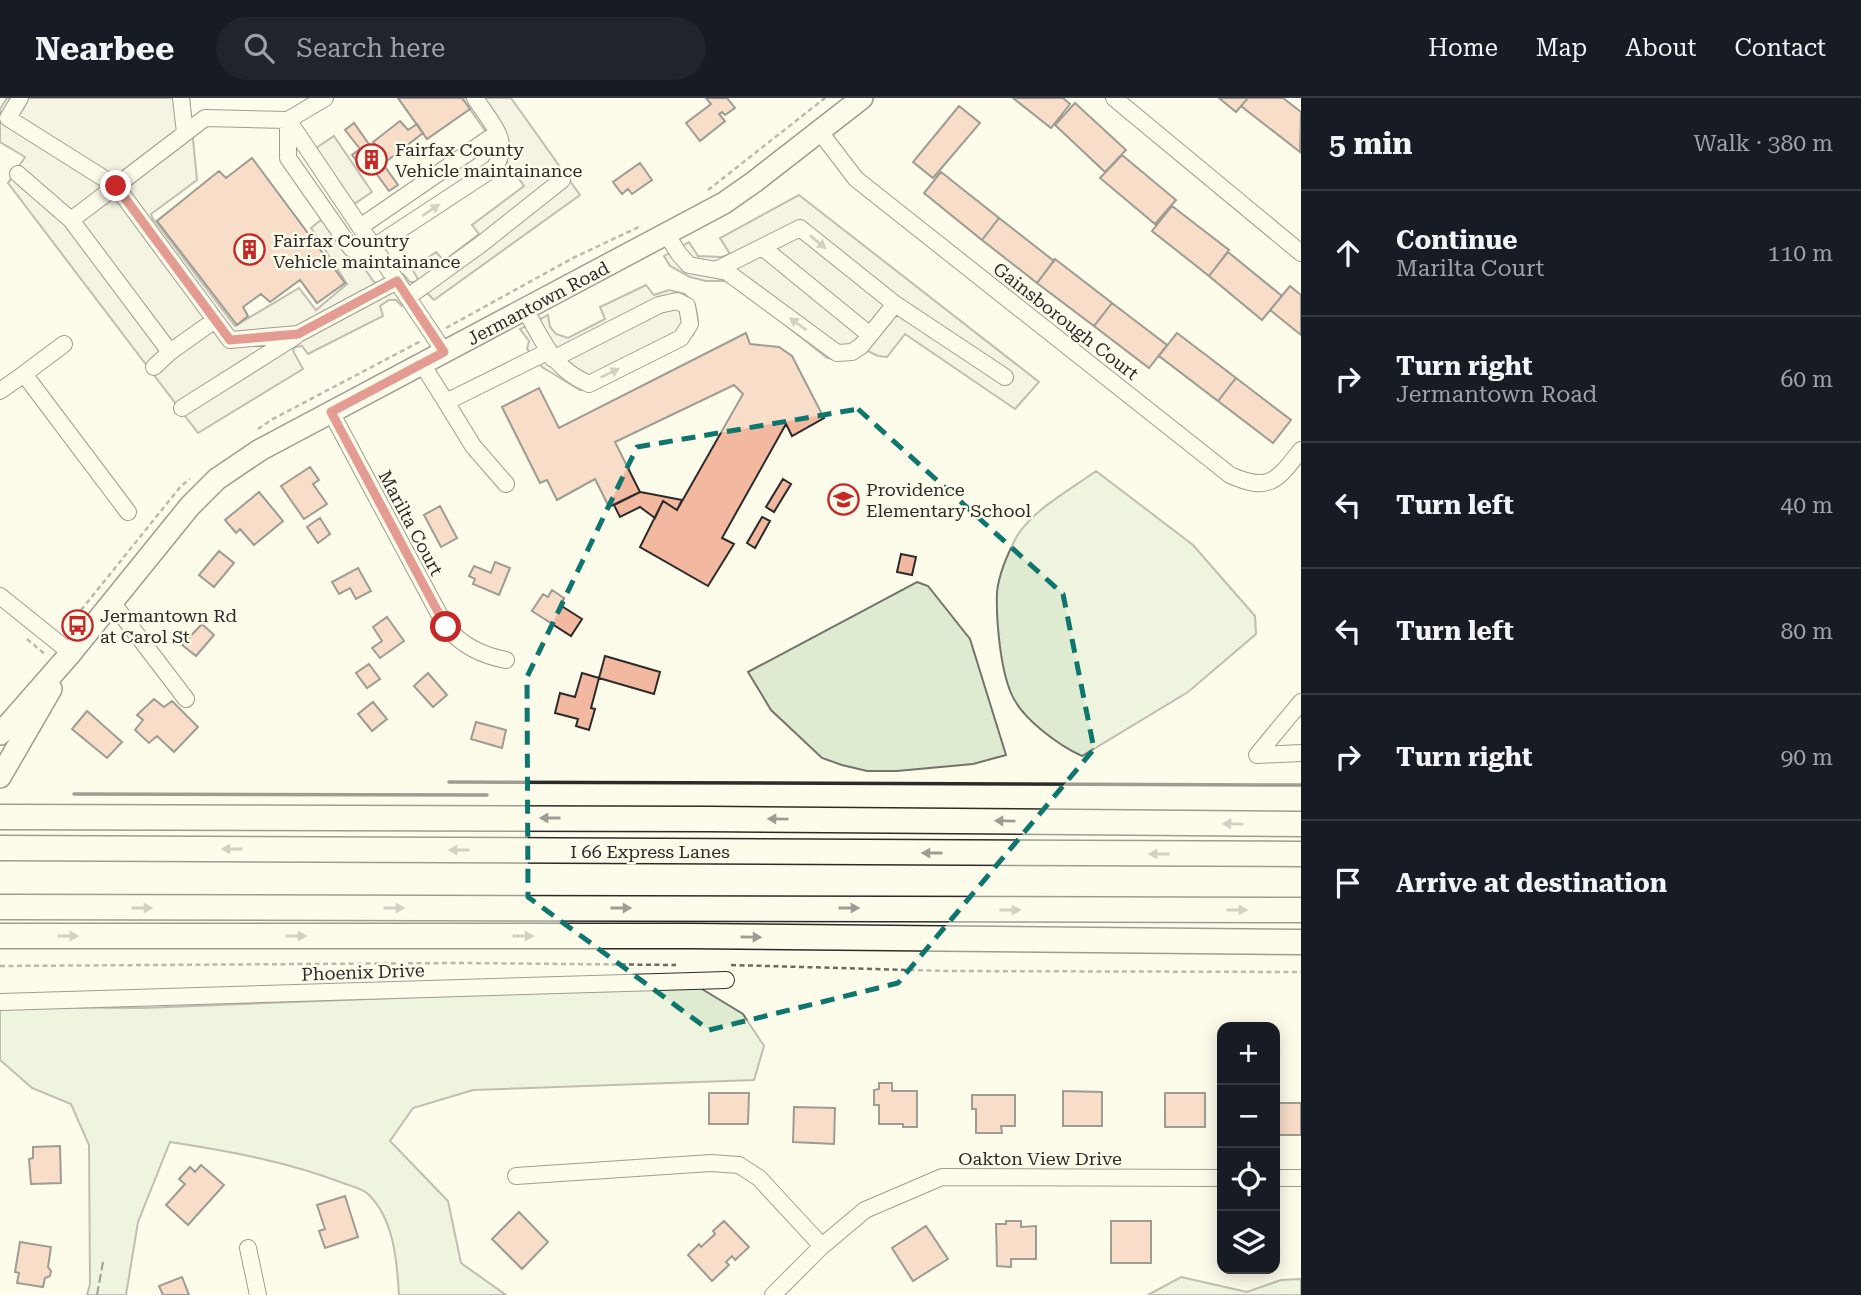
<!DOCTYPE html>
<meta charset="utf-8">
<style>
:root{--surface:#171b24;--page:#20242c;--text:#f1f3f6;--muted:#9ea1a6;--line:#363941}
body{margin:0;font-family:"Roboto Serif",serif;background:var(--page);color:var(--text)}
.controls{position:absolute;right:21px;bottom:21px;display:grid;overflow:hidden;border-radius:14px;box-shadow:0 4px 18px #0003}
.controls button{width:63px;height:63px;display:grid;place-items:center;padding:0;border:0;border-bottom:2px solid var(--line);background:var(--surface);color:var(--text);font:35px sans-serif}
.stop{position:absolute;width:21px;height:21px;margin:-16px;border:5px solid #c62828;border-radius:50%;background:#fff}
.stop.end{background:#c62828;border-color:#fff;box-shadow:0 2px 7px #0008}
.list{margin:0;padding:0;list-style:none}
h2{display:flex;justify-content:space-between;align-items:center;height:91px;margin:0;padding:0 28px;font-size:30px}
h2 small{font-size:23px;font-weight:400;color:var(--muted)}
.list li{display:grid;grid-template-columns:46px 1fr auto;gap:21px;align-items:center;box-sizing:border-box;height:126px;padding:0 28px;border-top:2px solid var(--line)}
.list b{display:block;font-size:26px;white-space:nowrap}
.list p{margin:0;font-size:23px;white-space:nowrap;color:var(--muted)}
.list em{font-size:23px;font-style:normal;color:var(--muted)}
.icon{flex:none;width:38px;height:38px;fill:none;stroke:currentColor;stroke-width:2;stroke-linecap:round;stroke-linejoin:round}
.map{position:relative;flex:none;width:1301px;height:1197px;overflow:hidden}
header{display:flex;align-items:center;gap:42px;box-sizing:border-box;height:98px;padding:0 35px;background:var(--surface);border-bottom:2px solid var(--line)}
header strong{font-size:33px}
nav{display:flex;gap:38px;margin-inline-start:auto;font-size:24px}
.search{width:490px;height:63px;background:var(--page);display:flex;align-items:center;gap:18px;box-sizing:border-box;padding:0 24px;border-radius:38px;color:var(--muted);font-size:26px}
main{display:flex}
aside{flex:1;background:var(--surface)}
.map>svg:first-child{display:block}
.green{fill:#deebd1;stroke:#74746e;stroke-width:2}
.parking{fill:#eceadb;stroke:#74746e;stroke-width:2}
.building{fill:#f2b8a0;stroke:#2b2b2b;stroke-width:2}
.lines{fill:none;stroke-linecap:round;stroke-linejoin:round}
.minor-casing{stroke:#2b2b2b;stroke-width:18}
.major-casing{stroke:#2b2b2b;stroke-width:24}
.highway-casing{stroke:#2b2b2b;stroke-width:27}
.path{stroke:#6a6964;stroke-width:2.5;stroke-dasharray:5 3.5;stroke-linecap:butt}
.minor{stroke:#fdfbea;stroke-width:16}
.major{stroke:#fdfbea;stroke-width:21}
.highway{stroke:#fdfbea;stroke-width:24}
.fence{stroke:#2b2b2b;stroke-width:2;stroke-dasharray:9 3.5;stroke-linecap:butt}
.wall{stroke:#2b2b2b;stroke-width:3.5}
.oneway{fill:#9e9d94}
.route{stroke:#c62828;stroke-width:9}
.marked{fill:none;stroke:#0f766e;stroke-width:5;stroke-dasharray:14 9;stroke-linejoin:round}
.labels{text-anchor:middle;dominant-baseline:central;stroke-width:5;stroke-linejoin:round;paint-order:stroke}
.poi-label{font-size:18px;fill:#2b2b2b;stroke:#fdfbea;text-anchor:start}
.street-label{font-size:18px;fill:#2b2b2b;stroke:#fdfbea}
</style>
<header>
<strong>Nearbee</strong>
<div class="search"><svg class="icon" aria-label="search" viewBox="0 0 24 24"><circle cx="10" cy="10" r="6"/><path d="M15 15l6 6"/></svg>Search here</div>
<nav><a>Home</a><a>Map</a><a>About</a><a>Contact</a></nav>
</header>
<main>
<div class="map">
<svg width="1301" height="1197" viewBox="0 0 1301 1197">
<rect width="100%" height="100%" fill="#fdfbea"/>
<path class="green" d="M1096,373L1193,447L1255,518L1256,536L1188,594L1082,658C1058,647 1021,620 1011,595C1000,569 996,521 997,494C999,474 1008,455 1017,438C1035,410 1070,392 1096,373Z
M917,484L928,488L970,541L1006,657L973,666L897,673H867L842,667L822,660L771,612L748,574Z
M697,888L743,916L764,948L754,982L473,992L413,1010L390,1043L448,1103L461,1165L506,1197H399C397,1163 394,1121 368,1096C363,1091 351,1088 343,1085C288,1064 229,1053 170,1044L138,1124L126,1197H87L90,1186L89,1047L71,1006L32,990L0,962V909L143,910Z
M1181,1179L1247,1194L1281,1182L1301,1181V1197H1148Z"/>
<path class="parking" d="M7,0H189L197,82L151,116L152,119L235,228L299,190L316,212L347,186L311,130L327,117L374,184L380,185L403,176L410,184H415L418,181L412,171L436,154L444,163L479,136L472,127L524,88L462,0H511L580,97L434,202L427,195L402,208L396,202H389L380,208L383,218L308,256L302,248L295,249L293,253L303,271L198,335L8,85L25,59L0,44V11Z
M334,38L372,94L351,108L313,52Z
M799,97L1039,284L1015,311L905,236L887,259L878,258L866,252L841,262L827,260L731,183H706L690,179L670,168L664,158L689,144L698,158L722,159L730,156L720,140Z
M646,187L654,197L669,192L685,196L695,207L698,222L693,237L684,246L593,291L580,292L542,269L527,251L529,243L520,231L548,217L550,229L556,236L568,240L605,221L600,209Z"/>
<path class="building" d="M398,0H462L470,11L427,41Z
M706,0H727L735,10L725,17L722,14L719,16L725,23L700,43L686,25L711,6Z
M1013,0H1063L1070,6L1051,30Z
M1219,0H1248L1236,14Z
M1248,0H1283L1301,14L1300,54L1241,8Z
M1075,5L1126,52L1105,74L1055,27Z
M959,8L980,25L933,80L913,64Z
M400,23L408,32L417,26L423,35L383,66L398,87L389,93L370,67L363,71L352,57L360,51L345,32L354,25L373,52L378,49L373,44Z
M1122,57L1176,102L1155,126L1100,80Z
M252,60L345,185L317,205L300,182L270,204L261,196L243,209L248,218L237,227L157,123L219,73L226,80Z
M640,65L652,82L632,96L628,91L622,96L613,84Z
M941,74L999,120L982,142L924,95Z
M1172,108L1229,152L1209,178L1152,133Z
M999,120L1054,163L1037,185L982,142Z
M1228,154L1282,198L1262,222L1209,178Z
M1055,161L1112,205L1094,228L1037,185Z
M1290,188L1301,197V237L1270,212Z
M1112,205L1167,247L1149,270L1094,228Z
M746,235L750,246L779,249L792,258L824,320L792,338L786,326L722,440L734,446L708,488L640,449L663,403L677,412L743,296L734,287L615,344L640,394L609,409L595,381L557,402L547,382L540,385L502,309L539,290L559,330Z
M1177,235L1236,280L1218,303L1159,258Z
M1236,280L1291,322L1273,345L1218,303Z
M310,369L319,382L313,386L327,406L304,421L281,388Z
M783,381L791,386L774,414L766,409Z
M259,394L283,423L254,447L240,431L236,435L225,422Z
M640,394L651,396L682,402L677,412L663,403L655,420L640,409L620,419L614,407Z
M440,408L457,440L441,449L424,417Z
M762,419L770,423L755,450L747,445Z
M320,420L330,436L318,445L307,429Z
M219,453L234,465L214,489L199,477Z
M901,456L916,459L912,477L897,474Z
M495,464L510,470L499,497L473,486L475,481L469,478L474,468L491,475Z
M358,470L371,493L356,501L350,490L339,496L332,484Z
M552,492L564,500L560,507L582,521L571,538L532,513L543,496L548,499Z
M387,519L404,543L380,560L372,550L382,543L373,529Z
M202,526L214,537L196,558L182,547Z
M605,558L660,574L654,596L599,580Z
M369,566L380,581L367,590L356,575Z
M428,575L447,597L433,609L414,588Z
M582,575L599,580L591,610L595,611L589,632L576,628L578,621L555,615L560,595L575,599Z
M154,601L164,609L172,603L198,629L174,654L157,638L149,645L135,632L143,622L137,617Z
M373,604L387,621L372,633L358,616Z
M87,613L122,644L107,660L72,631Z
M476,624L506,632L502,650L471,641Z
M879,985H892V993H917V1029H903V1026H879V1007H874V992L879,991Z
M1063,993L1102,994V1028H1063Z
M709,995H749L748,1026H709Z
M1165,995H1205V1029H1165Z
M972,997H1015V1028H1001L1002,1035H976V1011H972Z
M1275,1005H1301V1037H1275Z
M794,1009L835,1010L834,1046L793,1044Z
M60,1048L61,1085L31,1086L29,1061L33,1060V1049Z
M201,1067L224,1087L188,1127L166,1107L185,1086L179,1081L190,1069L195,1074Z
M345,1098L358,1139L325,1150L319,1133L325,1131L317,1107Z
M519,1114L548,1144L522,1171L492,1141Z
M724,1123L749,1149L735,1162L732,1158L726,1164L729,1167L712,1183L688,1157L699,1146L701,1149L715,1136L713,1133Z
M1006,1123H1021V1129L1036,1128V1161H1011V1169L997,1168L996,1126H1006Z
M1111,1123H1151V1165H1111Z
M926,1128L948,1161L913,1183L892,1150Z
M20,1144L51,1149L48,1169L51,1173L50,1178L45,1180L43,1189L17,1185L19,1175L15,1174Z
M182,1179L189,1197H163L159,1188Z"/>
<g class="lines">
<defs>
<path id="minor" d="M20,0L8,20L116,88L71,122L170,254L215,222
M181,0L185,35
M325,0L288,22V60L351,150L363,156L494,70C513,43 490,24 475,0
M1114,0L1301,155
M820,34L856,81L1230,377C1270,395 1277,382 1301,352
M18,76L71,122
M360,129L497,35
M667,137L679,156L689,167L727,174L837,255L852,254L861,248L895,206L800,130L716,172
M762,149L870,237
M397,183L298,236L230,242L116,88L205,20L288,22L433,237L444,254
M408,199L480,147L562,82
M895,206L1005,279
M525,211C543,243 553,271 589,286L681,240L690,226L687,208L677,203L659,207L553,261
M422,266L446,304
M154,269L170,254
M24,276L64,246
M0,293L24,276L128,414
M182,310L296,238
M331,314L446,529C463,548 481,557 506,562
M506,386L473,348L446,304L549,253
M0,498L71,555
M112,504L186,601
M1301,604L1257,657L1301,655
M0,904L726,882
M516,1078L711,1065L739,1067L759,1080L822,1148
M1275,1080H1301
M248,1150L258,1197
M773,1197L822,1148L865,1112L942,1079L1222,1080"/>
<path id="major" d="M0,636L71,555L190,408L217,381L260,352L724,105L754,84L862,0
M0,679L51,591"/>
<path id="highway" d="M0,719L708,721L1301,726
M0,750L1301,756
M0,809L1301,812
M0,838H690L1301,844"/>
</defs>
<use href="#minor" class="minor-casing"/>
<use href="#major" class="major-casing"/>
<use href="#highway" class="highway-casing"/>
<path class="path" d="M708,92L825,0
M446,230L573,160L641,128
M258,331L271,322L421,243
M65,532L181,388L190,381
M27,541L46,557
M731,867L946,873L1301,874
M0,868L461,865L676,867"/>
<use href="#minor" class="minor"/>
<use href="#major" class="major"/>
<use href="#highway" class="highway"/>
<path class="fence" d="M97,1197L103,1164"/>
<path class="wall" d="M449,684L1301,687
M74,696L487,697"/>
</g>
<defs><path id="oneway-solid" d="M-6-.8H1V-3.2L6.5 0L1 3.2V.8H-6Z" transform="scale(1.75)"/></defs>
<g class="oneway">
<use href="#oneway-solid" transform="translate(431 112) rotate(-34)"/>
<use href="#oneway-solid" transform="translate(818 144) rotate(39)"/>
<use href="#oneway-solid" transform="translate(798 226) rotate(-144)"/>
<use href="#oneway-solid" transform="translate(610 275) rotate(-26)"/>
<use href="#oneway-solid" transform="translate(550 720) rotate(-180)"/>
<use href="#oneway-solid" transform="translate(778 721) rotate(-179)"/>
<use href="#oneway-solid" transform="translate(1005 723) rotate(-179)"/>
<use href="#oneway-solid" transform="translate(1233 726) rotate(-179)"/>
<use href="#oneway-solid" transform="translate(232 751) rotate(-180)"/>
<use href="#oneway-solid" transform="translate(459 752) rotate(-180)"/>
<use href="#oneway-solid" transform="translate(932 755) rotate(-180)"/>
<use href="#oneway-solid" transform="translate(1159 756) rotate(-180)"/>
<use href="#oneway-solid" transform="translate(142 810)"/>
<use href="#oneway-solid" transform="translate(394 810)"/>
<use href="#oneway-solid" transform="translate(621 810)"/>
<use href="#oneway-solid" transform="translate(849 810)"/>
<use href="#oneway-solid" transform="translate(1010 812)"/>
<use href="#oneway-solid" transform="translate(1237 812)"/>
<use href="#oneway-solid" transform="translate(68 838)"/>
<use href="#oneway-solid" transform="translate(296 838)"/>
<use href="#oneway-solid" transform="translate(523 838)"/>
<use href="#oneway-solid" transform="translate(751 839) rotate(1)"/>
</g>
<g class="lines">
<path class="route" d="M116,88L230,242L298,236L397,183L444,254L331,314L446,529"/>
</g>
<path d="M0 0H1301V1197H0ZM858,311L1063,496L1094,651L898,885L709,932L528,799L527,579L637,349Z" fill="#fdfbea" fill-opacity=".55" fill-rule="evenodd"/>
<path class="marked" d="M858,311L1063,496L1094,651L898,885L709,932L528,799L527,579L637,349Z"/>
<defs>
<symbol id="building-ring" viewBox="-11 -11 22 22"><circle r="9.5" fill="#fdfbea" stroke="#c62828" stroke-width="1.5"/><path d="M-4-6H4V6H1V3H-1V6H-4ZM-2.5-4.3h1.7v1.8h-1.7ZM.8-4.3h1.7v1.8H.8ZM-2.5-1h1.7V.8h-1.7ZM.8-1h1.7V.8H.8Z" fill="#c62828"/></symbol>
<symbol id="school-ring" viewBox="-11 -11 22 22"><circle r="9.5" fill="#fdfbea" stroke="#c62828" stroke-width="1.5"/><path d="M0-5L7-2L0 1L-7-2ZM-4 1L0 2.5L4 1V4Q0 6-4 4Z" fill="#c62828"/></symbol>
<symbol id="bus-ring" viewBox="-11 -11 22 22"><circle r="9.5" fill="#fdfbea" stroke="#c62828" stroke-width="1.5"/><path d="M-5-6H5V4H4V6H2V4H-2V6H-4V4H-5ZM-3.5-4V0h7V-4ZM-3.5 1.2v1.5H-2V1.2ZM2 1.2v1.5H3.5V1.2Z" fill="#c62828"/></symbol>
</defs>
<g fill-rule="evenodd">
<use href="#building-ring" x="354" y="44" width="35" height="35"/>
<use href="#building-ring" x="232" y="134" width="35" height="35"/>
<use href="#school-ring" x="826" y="384" width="35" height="35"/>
<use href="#bus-ring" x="60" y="510" width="35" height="35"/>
</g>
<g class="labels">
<g class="poi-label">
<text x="395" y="51">Fairfax County<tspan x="395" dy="21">Vehicle maintainance</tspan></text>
<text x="273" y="142">Fairfax Country<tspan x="273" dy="21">Vehicle maintainance</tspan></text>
<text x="866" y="391">Providence<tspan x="866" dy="21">Elementary School</tspan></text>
<text x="100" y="517">Jermantown Rd<tspan x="100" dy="21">at Carol St</tspan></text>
</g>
<g class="street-label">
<text transform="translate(538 205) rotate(-28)">Jermantown Road</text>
<text transform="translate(1066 223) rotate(38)">Gainsborough Court</text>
<text transform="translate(411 425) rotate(62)">Marilta Court</text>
<text x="650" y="753">I 66 Express Lanes</text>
<text transform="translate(363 874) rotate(-2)">Phoenix Drive</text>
<text x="1040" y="1060">Oakton View Drive</text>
</g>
</g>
</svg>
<div class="controls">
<button>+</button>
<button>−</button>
<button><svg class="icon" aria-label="locate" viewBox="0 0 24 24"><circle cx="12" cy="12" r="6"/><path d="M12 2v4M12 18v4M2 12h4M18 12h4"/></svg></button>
<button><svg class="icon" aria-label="layers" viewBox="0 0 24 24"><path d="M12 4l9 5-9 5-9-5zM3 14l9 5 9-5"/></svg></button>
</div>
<div class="stop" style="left:446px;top:529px"></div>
<div class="stop end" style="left:116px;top:88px"></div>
</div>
<aside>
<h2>5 min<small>Walk · 380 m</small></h2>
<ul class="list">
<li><svg class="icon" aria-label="ahead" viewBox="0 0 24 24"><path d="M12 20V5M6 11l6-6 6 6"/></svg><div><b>Continue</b><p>Marilta Court</p></div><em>110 m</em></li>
<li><svg class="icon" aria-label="right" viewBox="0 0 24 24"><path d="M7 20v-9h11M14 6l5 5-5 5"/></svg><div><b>Turn right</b><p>Jermantown Road</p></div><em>60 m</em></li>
<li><svg class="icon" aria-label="left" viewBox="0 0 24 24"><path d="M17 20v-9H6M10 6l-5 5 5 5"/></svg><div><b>Turn left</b></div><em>40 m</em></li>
<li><svg class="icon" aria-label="left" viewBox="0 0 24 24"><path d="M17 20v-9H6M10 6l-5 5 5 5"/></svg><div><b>Turn left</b></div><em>80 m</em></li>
<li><svg class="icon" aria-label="right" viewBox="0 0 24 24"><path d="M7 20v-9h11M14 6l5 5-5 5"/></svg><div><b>Turn right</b></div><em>90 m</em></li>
<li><svg class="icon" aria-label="arrive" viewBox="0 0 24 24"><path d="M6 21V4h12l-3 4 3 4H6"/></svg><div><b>Arrive at destination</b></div></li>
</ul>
</aside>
</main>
